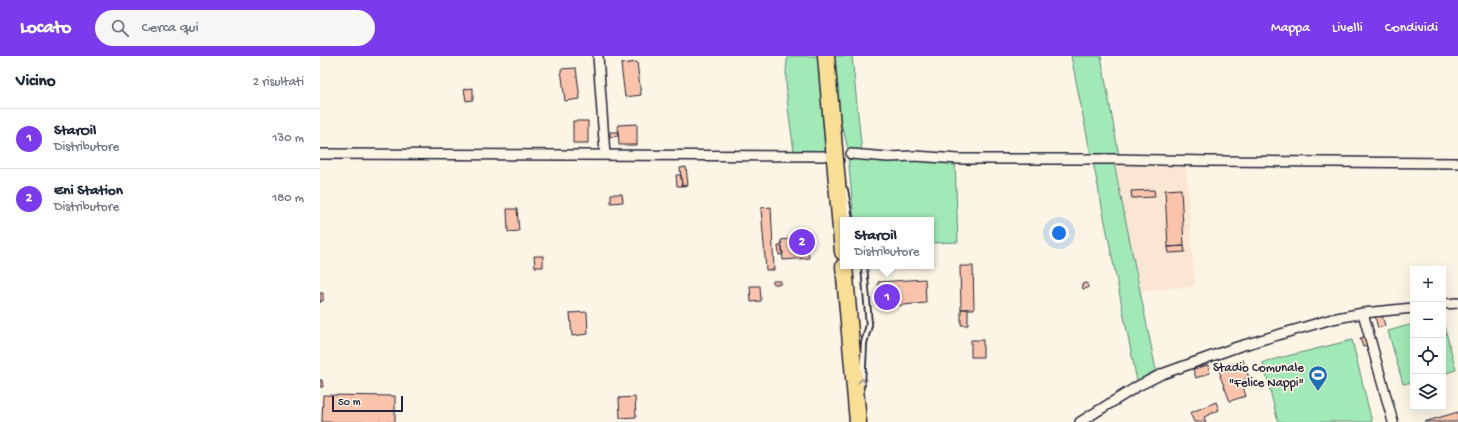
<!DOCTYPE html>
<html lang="it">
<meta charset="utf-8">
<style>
:root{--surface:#fff;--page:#f6f6f7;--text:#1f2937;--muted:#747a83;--line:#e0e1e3;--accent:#7c3aed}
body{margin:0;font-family:"Gochi Hand",sans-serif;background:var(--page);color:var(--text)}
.controls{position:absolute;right:12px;bottom:12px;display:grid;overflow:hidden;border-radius:0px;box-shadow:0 4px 16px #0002}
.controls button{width:36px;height:36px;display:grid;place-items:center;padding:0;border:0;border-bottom:1px solid var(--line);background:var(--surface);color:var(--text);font:20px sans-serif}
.scale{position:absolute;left:12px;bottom:10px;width:71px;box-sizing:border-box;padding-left:4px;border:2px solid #22223b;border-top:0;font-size:11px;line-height:14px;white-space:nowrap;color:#22223b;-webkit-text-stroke:3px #fcf5e5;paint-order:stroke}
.you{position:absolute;left:739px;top:177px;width:14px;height:14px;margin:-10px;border:3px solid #fff;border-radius:50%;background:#1a73e8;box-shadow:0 0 0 6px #1a73e833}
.badge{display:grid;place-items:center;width:26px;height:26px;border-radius:50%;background:var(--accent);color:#fff;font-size:13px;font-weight:700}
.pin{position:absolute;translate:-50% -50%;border:2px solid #fff;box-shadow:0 1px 4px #0006}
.popup{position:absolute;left:520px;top:161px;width:94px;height:52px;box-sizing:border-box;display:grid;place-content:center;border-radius:0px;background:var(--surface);filter:drop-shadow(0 1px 3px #0005);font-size:13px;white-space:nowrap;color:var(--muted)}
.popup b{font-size:15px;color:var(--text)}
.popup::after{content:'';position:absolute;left:50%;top:100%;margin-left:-8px;border:8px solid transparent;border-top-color:var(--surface)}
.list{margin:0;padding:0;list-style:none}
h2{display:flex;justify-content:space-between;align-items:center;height:52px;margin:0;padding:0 16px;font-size:17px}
h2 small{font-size:13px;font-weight:400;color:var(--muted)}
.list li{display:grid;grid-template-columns:26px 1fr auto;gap:12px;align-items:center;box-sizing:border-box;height:60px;padding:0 16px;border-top:1px solid var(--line)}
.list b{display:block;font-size:15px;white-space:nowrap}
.list p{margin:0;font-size:13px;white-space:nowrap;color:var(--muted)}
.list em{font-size:13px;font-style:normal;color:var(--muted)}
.icon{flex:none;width:22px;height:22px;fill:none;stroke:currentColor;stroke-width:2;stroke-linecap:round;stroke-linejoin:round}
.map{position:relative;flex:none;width:1138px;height:366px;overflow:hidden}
header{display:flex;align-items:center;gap:24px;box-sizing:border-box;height:56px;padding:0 20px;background:var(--accent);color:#fff}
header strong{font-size:19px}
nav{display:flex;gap:22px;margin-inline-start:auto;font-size:14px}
.search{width:280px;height:36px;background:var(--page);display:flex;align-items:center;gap:10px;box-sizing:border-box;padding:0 14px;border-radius:22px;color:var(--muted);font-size:15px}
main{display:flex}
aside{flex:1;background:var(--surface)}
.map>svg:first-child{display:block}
.built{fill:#fbe6d4}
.green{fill:#a1e9b6;stroke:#628678}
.building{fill:#fac4ac;stroke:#22223b}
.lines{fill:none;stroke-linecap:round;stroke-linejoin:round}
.service-casing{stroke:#22223b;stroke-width:8}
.minor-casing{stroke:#22223b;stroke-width:12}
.trunk-casing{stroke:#22223b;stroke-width:19}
.service{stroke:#fcf5e5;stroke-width:4.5}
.minor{stroke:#fcf5e5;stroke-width:9}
.trunk{stroke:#f9df96;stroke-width:16}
.oneway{stroke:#9a9698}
.labels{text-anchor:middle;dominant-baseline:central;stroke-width:3.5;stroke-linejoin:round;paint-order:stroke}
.poi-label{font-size:13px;fill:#22223b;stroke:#fcf5e5;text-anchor:end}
</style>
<header>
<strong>Locato</strong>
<div class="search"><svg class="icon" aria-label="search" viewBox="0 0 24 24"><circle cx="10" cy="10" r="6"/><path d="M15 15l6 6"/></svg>Cerca qui</div>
<nav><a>Mappa</a><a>Livelli</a><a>Condividi</a></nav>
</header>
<main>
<aside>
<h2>Vicino<small>2 risultati</small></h2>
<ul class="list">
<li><span class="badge">1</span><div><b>StarOil</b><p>Distributore</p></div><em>130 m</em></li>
<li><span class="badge">2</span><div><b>Eni Station</b><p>Distributore</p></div><em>180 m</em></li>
</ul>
</aside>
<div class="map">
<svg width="1138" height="366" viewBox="0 0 1138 366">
<rect width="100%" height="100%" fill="#fcf5e5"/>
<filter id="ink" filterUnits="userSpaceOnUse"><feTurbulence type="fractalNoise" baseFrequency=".025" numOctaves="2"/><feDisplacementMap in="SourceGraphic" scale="8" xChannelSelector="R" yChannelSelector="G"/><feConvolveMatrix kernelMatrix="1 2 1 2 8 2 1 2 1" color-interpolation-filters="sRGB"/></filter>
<g filter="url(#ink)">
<path class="built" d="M794,107L866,108L875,230L820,236Z"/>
<path class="green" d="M468,0H498L506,97H475L474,96C471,70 462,25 468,0Z
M514,0H532L542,97L528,96C527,82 520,70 519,57C516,38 516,19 514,0Z
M751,0H781L799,100H771Z
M528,100L635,105L638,186L611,187V164H534Z
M773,106L794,107L836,314L817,325Z
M1123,265L1136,314L1123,318Z
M1093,268V326L1083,328L1068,275Z
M1032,284L1052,366H958L943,306Z"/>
<path class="building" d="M317,6L321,39L305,41L301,8Z
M256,12L260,43L245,45L241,13Z
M153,32V44L146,45L144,33Z
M253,65H268V87H253Z
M317,68V89H299L298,69Z
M290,76H298V80L290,81Z
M366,111L368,129L362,130L360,112Z
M356,119H361L362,130H357Z
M861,133L864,190L848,191L845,134Z
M834,134L835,141L812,142L811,135Z
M291,138H302L303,146L291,147Z
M451,151L454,214H446L441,152Z
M187,153H197L199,175L188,176Z
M486,181L489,202L463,204L461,184Z
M458,190H462L463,198L459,199Z
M864,190L865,196L849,197L848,191Z
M214,200H223V211H215Z
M640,210H653L654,253H641Z
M605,223L606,247L560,251L558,226Z
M453,225H461V228H453Z
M767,227L768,232L763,233L762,228Z
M430,230H440L441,245L431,246Z
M0,237H3V245H0V247Z
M641,253H648V269H641Z
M267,256L268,278L252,280L250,257Z
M1062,259L1065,270L1058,272L1055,261Z
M1046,281L1048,290L1043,291L1040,282Z
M651,284H663V301H651Z
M923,304L929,322L921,325L926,340L910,345L900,320H901L899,313Z
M888,309L890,317L876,322L873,313Z
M0,324H2L3,331H0Z
M3,339L75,340V366H2Z
M315,341L316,361L300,362L299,342Z
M896,346L899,354L884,361L886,366H874L870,357Z
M1138,356V366H1104Z"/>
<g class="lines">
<defs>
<path id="service" d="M525,134L530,164
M542,328L544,287L549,269L544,210"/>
<path id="minor" d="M278,0L285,99
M0,98L503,100
M531,98L568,101L595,100L638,103H795L889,105L1138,107
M1123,248L1138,247
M1043,257L1073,366
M760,366L818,330L842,318L917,291L1012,263L1043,257L1093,252"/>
<path id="trunk" d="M506,0L523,196
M524,210L538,366"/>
</defs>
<use href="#service" class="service-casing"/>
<use href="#minor" class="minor-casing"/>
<use href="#trunk" class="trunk-casing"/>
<use href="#service" class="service"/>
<use href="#minor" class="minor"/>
<use href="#trunk" class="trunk"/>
</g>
<defs><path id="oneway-chevron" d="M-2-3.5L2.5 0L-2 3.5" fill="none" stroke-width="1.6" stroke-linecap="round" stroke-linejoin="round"/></defs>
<use class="oneway" href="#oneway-chevron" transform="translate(542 325) rotate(-83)"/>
</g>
<defs>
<symbol id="stadium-pin" viewBox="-11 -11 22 30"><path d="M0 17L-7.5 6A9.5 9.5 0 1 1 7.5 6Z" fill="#1f6fb2" stroke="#fcf5e5"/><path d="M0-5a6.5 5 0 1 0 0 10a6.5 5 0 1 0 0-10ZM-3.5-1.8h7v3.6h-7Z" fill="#fff"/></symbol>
</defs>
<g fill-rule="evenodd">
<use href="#stadium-pin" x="987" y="308" width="22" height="30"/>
</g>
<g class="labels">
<g class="poi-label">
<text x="984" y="312">Stadio Comunale<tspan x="984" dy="15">"Felice Nappi"</tspan></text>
</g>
</g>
</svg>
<div class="controls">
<button>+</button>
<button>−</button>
<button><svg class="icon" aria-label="locate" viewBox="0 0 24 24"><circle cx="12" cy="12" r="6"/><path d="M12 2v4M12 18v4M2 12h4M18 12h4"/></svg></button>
<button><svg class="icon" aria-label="layers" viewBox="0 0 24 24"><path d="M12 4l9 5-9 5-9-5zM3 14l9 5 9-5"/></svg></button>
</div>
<div class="scale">50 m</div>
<div class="you"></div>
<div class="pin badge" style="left:567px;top:241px">1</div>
<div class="popup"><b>StarOil</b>Distributore</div>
<div class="pin badge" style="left:482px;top:186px">2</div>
</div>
</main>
